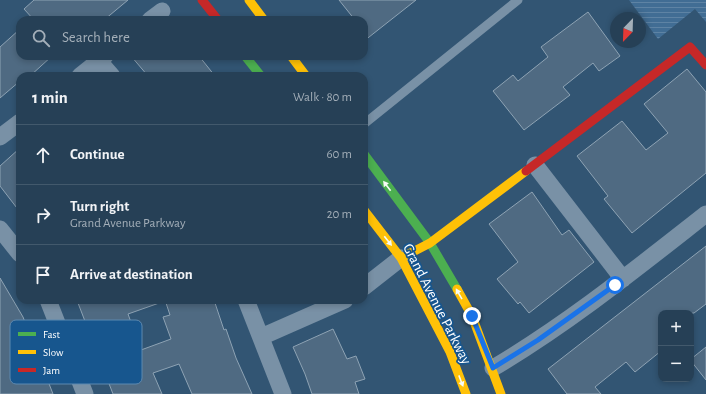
<!DOCTYPE html>
<meta charset="utf-8">
<style>
:root{--surface:#264056;--page:#2e475c;--text:#f1f3f6;--muted:#a4afb9;--line:#42596c}
body{margin:0;font-family:"Alegreya Sans",sans-serif;background:var(--page);color:var(--text)}
.controls{position:absolute;right:12px;bottom:12px;display:grid;overflow:hidden;border-radius:8px;box-shadow:0 2px 6px #0003}
.controls button{width:36px;height:36px;display:grid;place-items:center;padding:0;border:0;border-bottom:1px solid var(--line);background:var(--surface);color:var(--text);font:20px sans-serif}
.compass{position:absolute;left:610px;top:12px;width:36px;height:36px;border-radius:50%;background:var(--surface);box-shadow:0 2px 6px #0003;rotate:203deg}
.stop{position:absolute;width:12px;height:12px;margin:-9px;border:3px solid #1a73e8;border-radius:50%;background:#fff}
.stop.end{background:#1a73e8;border-color:#fff;box-shadow:0 1px 4px #0008}
.list{margin:0;padding:0;list-style:none}
h2{display:flex;justify-content:space-between;align-items:center;height:52px;margin:0;padding:0 16px;font-size:17px}
h2 small{font-size:13px;font-weight:400;color:var(--muted)}
.list li{display:grid;grid-template-columns:26px 1fr auto;gap:12px;align-items:center;box-sizing:border-box;height:60px;padding:0 16px;border-top:1px solid var(--line)}
.list b{display:block;font-size:15px;white-space:nowrap}
.list p{margin:0;font-size:13px;white-space:nowrap;color:var(--muted)}
.list em{font-size:13px;font-style:normal;color:var(--muted)}
.icon{flex:none;width:22px;height:22px;fill:none;stroke:currentColor;stroke-width:2;stroke-linecap:round;stroke-linejoin:round}
.map{position:relative;flex:none;width:706px;height:394px;overflow:hidden}
.search{position:absolute;background:var(--surface);box-shadow:0 2px 6px #0003;left:16px;top:16px;width:352px;height:44px;display:flex;align-items:center;gap:10px;box-sizing:border-box;padding:0 14px;border-radius:12px;color:var(--muted);font-size:15px}
.panel{position:absolute;background:var(--surface);box-shadow:0 2px 6px #0003;left:16px;top:72px;width:352px;height:232px;border-radius:12px}
.map>svg:first-child{display:block}
.water{fill:url(#water-rules)}
.building{fill:#4f6a82;stroke:#8ea3b4}
.lines{fill:none;stroke-linecap:round;stroke-linejoin:round}
.lane{stroke:#7991a6;stroke-width:9}
.street{stroke:#7991a6;stroke-width:17}
.fast{stroke:#4caf50;stroke-width:9}
.slow{stroke:#ffc107;stroke-width:9}
.jam{stroke:#c62828;stroke-width:9}
.oneway{fill:#f6fbf6}
.route{stroke:#1a73e8;stroke-width:5}
.labels{text-anchor:middle;dominant-baseline:central;stroke-width:3.5;stroke-linejoin:round;paint-order:stroke}
.street-label{font-size:15px;fill:#fff;stroke:#17568e}
.key{fill:#17568e;stroke:#5d89b0;stroke-width:1}
.key-label{font-size:11px;fill:#fff}
</style>
<div class="map">
<svg width="706" height="394" viewBox="0 0 706 394">
<defs>
<pattern id="water-rules" width="6" height="5" patternUnits="userSpaceOnUse"><rect width="6" height="5" fill="#416d94"/><path d="M0 2.5h6" fill="none" stroke="#5e83a4"/></pattern>
</defs>
<rect width="100%" height="100%" fill="#325573"/>
<path class="water" d="M629,0H706V22L695,9L658,39Z"/>
<path class="building" d="M34,0H128L104,20H34L24,9Z
M339,0H416L364,41V20H355Z
M588,12L620,56L599,71L593,63L563,87L570,95L524,130L493,91L513,75L518,81L548,57L541,47Z
M20,29V56H52L30,76H20V81L0,98V47Z
M131,56H199L215,76H148Z
M687,69L706,92V173L632,233L604,199L608,196L577,156L622,121L646,150L668,133L644,104Z
M20,148V212L0,186V166Z
M532,192L562,235L569,230L594,262L529,313L520,302L518,304L497,279L518,262L489,224Z
M706,246V304L694,313H661V351L635,372L626,362L595,387L601,394H567L548,369Z
M0,278L23,317L53,394H0Z
M87,300H161L162,302L128,314L141,350L171,339L163,317L170,315L165,300H214L224,330L226,329L236,358L252,394H192L179,364L153,373L162,394H113L78,303Z
M333,329L347,359L356,356L365,379L355,382L359,394H312L305,374L293,347Z
M706,347V380L691,361V359Z"/>
<g class="lines">
<path class="lane" d="M364,124L518,0"/>
<path class="street" d="M150,20L162,11
M99,61L112,76
M80,76L105,56
M0,137L20,122
M535,165L623,279
M0,229L20,254
M364,287L401,258
M48,300L85,394
M246,300L283,394
M261,337L345,300
M493,368C569,323 637,268 706,214"/>
<path class="fast" d="M245,56L261,76
M364,154L430,243L457,289"/>
<path class="slow" d="M249,0L264,20
M291,56L306,76
M364,210L401,258L450,352L466,394
M401,258L430,243L526,171
M457,289L472,316L501,394"/>
<path class="jam" d="M202,0L218,20
M526,171L690,47L706,65"/>
</g>
<defs><path id="oneway-solid" d="M-6-.8H1V-3.2L6.5 0L1 3.2V.8H-6Z"/></defs>
<g class="oneway">
<use href="#oneway-solid" transform="translate(387 186) rotate(-127)"/>
<use href="#oneway-solid" transform="translate(388 241) rotate(52)"/>
<use href="#oneway-solid" transform="translate(459 294) rotate(-120)"/>
<use href="#oneway-solid" transform="translate(461 381) rotate(69)"/>
</g>
<g class="lines">
<path class="route" d="M472,316L493,368L538,340L615,285"/>
</g>
<g class="labels">
<g class="street-label">
<text transform="translate(437 304) rotate(63)">Grand Avenue Parkway</text>
</g>
</g>
<rect x="10" y="320" width="132" height="64" rx="6" class="key"/>
<rect x="18" y="332" width="18" height="4" fill="#4caf50"/>
<rect x="18" y="350" width="18" height="4" fill="#ffc107"/>
<rect x="18" y="368" width="18" height="4" fill="#c62828"/>
<g class="key-label">
<text x="43" y="338">Fast</text>
<text x="43" y="356">Slow</text>
<text x="43" y="374">Jam</text>
</g>
</svg>
<div class="controls">
<button>+</button>
<button>−</button>
</div>
<svg class="compass" viewBox="-18 -18 36 36"><path d="M0-13l5 13h-10z" fill="#e53935"/><path d="M0 13l5-13h-10z" fill="#a4afb9"/></svg>
<div class="stop" style="left:615px;top:285px"></div>
<div class="stop end" style="left:472px;top:316px"></div>
<div class="search"><svg class="icon" aria-label="search" viewBox="0 0 24 24"><circle cx="10" cy="10" r="6"/><path d="M15 15l6 6"/></svg>Search here</div>
<section class="panel">
<h2>1 min<small>Walk · 80 m</small></h2>
<ul class="list">
<li><svg class="icon" aria-label="ahead" viewBox="0 0 24 24"><path d="M12 20V5M6 11l6-6 6 6"/></svg><div><b>Continue</b></div><em>60 m</em></li>
<li><svg class="icon" aria-label="right" viewBox="0 0 24 24"><path d="M7 20v-9h11M14 6l5 5-5 5"/></svg><div><b>Turn right</b><p>Grand Avenue Parkway</p></div><em>20 m</em></li>
<li><svg class="icon" aria-label="arrive" viewBox="0 0 24 24"><path d="M6 21V4h12l-3 4 3 4H6"/></svg><div><b>Arrive at destination</b></div></li>
</ul>
</section>
</div>
